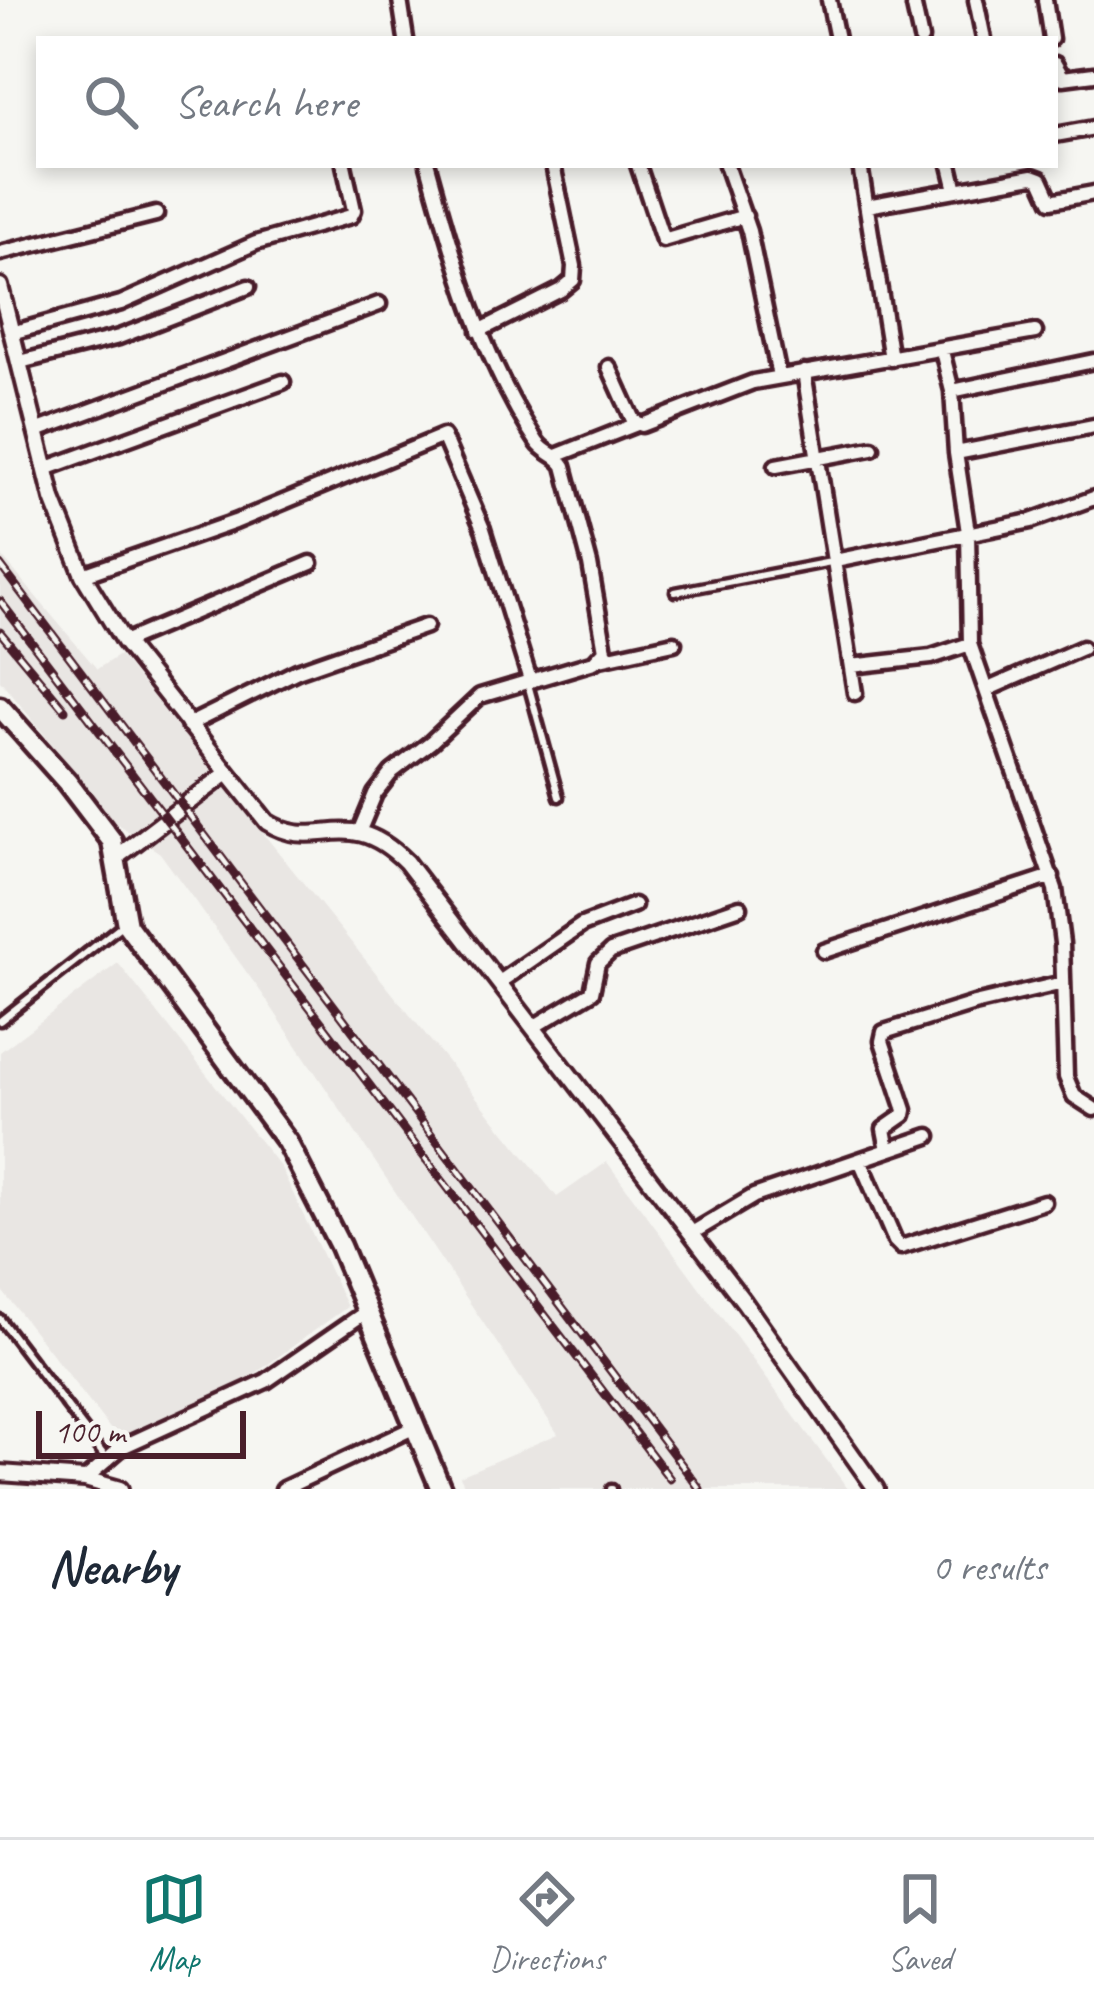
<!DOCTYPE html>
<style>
:root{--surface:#fff;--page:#f2f2f3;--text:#1f2937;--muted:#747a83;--line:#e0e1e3;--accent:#0f766e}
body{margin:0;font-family:Caveat,sans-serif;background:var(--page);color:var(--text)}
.scale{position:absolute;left:36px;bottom:30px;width:210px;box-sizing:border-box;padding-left:12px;border:6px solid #4a1f2b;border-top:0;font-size:33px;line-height:42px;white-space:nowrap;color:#4a1f2b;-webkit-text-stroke:9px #f6f6f2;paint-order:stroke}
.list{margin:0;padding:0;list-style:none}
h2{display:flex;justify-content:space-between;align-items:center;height:156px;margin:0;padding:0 48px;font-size:51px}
h2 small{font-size:39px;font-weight:400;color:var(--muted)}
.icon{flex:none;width:66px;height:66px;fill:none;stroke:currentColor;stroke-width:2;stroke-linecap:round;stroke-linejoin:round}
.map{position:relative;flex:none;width:1094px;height:1489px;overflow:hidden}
.search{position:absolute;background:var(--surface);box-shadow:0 6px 18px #0003;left:36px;right:36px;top:36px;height:132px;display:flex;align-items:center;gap:30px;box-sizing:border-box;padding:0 42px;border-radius:0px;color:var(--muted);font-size:45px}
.sheet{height:348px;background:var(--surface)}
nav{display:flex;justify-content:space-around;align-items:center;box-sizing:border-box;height:168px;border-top:3px solid var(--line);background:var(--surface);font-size:33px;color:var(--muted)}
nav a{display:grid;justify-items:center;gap:6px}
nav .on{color:var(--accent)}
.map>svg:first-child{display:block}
.built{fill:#e9e6e3}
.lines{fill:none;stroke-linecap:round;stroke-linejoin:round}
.service-casing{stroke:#4a1f2b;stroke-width:15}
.minor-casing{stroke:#4a1f2b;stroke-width:21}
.tertiary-casing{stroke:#4a1f2b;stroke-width:22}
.primary-casing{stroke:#4a1f2b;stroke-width:27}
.service{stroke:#f6f6f2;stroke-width:6}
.minor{stroke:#f6f6f2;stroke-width:12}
.tertiary{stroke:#f6f6f2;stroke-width:14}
.primary{stroke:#f6f6f2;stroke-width:18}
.rail-casing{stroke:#4a1f2b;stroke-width:9}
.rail{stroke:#f6f6f2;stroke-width:4.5;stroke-dasharray:14;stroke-linecap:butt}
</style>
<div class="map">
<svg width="1094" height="1489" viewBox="0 0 1094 1489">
<rect width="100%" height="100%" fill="#f6f6f2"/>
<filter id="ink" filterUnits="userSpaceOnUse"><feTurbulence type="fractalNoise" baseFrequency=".00833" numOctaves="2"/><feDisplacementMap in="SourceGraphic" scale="24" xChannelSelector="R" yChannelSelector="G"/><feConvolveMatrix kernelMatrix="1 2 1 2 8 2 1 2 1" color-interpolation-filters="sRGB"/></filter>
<g filter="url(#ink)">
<path class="built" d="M0,554L97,669L119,655L557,1197L607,1162L848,1489H466L460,1476L558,1434L261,992L160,853L116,823L0,680Z
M118,963L281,1168L347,1307L245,1381L119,1440L0,1288V1052Z"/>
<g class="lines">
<defs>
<path id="service" d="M675,592L831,562
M528,684L559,797
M0,1021L123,924
M0,1319L106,1458
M611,1489H612"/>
<path id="minor" d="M400,0L406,39
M829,0L837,39
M976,0L984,39
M1045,0L1051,39
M914,7L921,39
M1055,64L1063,78L1094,74
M1055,135L1094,128
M638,165L663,240L745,216
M726,165L749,231L779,376
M860,165L891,359
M950,165L956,190
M867,206L1033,176L1041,179L1051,201L1094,193
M0,253L156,214
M479,331L561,290L573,280L574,266L553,165
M11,333L121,303L256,243L351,216L354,210L344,165
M942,351L952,391L956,453L968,532L970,644L1055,889L1062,943L1066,1077L1074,1096L1094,1109
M20,362L119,337L248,287
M609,367L633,420L642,425L753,382L1035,332
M804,372L855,693
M952,391L1094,361
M36,431L379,304
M956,453L1094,426
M556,456L637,424
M776,466L872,448
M45,469L283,382
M835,561L1031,521L1094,498
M83,575L235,522L443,436L483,529L530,680
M124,642L311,563
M600,659L674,643
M851,666L931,657L970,644
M986,690L1082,648
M188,725L297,671L426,626
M360,830L375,794L392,772L431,742L480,696L594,662L605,650L590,564L564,466C557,454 545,454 537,442C482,359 454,260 428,165
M824,951L1052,876
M501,981L582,925L634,905
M535,1026L592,992L598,963L611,951L740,907
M888,1150L884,1129L904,1115L905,1110L882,1041L884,1032L974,1004L1063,983
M860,1160L895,1241L901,1247L1044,1202
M692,1233L754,1196L929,1136
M85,1479L122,1447L266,1381L366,1312
M283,1489L413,1428"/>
<path id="tertiary" d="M0,286L53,499L83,575L124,642L267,822C319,855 346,802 406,862L744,1302L876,1489
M117,857L226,774
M0,1473L85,1479L120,1489"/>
<path id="primary" d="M0,707L67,782L112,841L127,925L287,1142L340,1246L441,1489"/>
</defs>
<use href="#service" class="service-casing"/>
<use href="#minor" class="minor-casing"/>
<use href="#tertiary" class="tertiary-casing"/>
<use href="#primary" class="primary-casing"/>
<use href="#service" class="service"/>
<use href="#minor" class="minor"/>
<use href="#tertiary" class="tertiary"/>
<use href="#primary" class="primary"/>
<defs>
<path id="rail" d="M0,565L700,1489
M0,601L670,1479
M0,632L65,710"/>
</defs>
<use href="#rail" class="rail-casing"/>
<use href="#rail" class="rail"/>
</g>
</g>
</svg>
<div class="scale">100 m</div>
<div class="search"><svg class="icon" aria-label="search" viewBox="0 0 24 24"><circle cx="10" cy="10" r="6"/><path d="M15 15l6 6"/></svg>Search here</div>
</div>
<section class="sheet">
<h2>Nearby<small>0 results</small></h2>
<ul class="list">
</ul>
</section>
<nav>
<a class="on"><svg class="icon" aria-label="map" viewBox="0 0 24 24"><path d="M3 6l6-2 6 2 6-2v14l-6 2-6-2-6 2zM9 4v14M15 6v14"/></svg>Map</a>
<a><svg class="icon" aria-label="directions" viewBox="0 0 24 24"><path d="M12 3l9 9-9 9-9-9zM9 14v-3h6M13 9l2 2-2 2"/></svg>Directions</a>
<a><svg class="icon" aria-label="saved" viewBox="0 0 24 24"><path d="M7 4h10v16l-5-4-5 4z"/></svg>Saved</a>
</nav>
